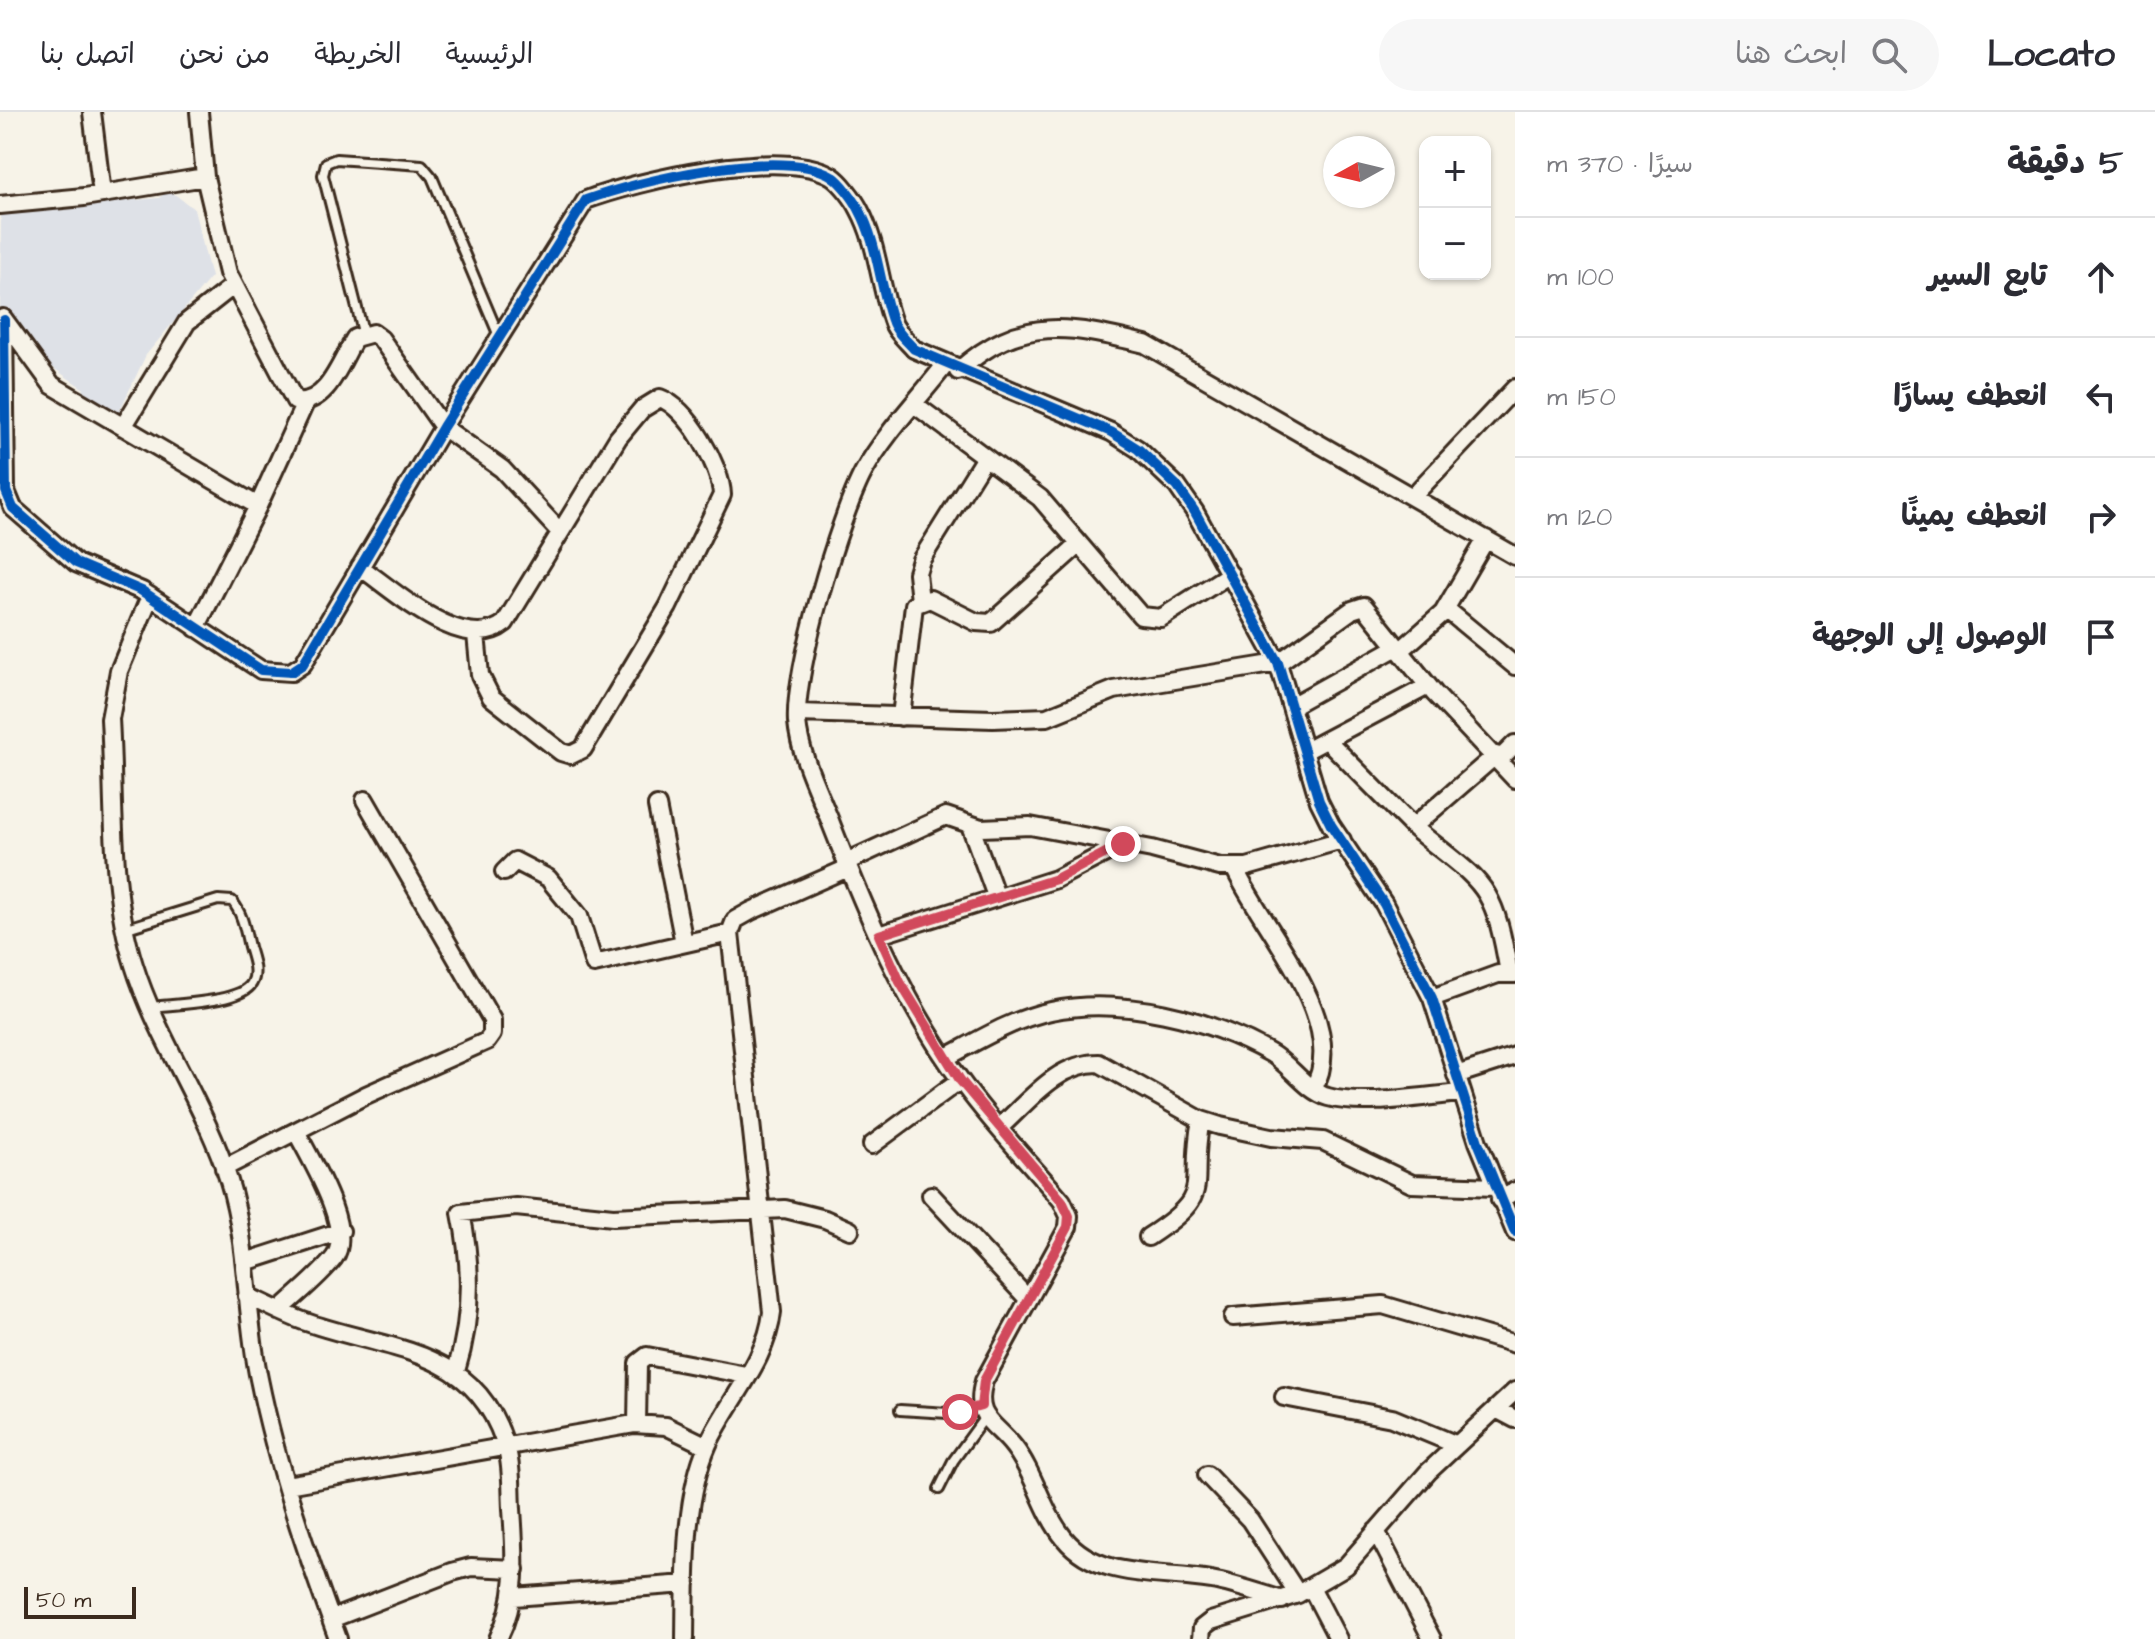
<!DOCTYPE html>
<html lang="ar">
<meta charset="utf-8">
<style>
:root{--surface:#fff;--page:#f7f7f7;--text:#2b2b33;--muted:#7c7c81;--line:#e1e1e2}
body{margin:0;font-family:"Architects Daughter","Playpen Sans Arabic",sans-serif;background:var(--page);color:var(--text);direction:rtl}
.controls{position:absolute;right:24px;top:24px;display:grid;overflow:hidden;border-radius:16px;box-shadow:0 2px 6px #0004}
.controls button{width:72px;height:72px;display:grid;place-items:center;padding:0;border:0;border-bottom:2px solid var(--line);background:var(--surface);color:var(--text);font:40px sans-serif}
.compass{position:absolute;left:1323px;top:24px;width:72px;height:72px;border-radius:50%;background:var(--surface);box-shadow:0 2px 6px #0004;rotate:262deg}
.scale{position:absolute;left:24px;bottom:20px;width:112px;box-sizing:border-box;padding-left:8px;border:4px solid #3b2a1e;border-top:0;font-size:22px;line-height:28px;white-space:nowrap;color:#3b2a1e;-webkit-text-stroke:6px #f7f3e8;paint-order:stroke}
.stop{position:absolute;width:24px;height:24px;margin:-18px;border:6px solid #d1495b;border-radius:50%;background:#fff}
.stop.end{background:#d1495b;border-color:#fff;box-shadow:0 2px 8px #0008}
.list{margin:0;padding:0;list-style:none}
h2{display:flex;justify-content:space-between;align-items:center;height:104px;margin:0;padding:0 32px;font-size:34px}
h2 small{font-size:26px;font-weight:400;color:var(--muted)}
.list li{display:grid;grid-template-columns:52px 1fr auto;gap:24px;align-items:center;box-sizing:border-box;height:120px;padding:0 32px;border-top:2px solid var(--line)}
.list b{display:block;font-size:30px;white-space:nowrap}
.list em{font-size:26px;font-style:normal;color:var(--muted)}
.icon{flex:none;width:44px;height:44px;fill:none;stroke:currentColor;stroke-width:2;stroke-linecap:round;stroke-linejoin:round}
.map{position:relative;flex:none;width:1515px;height:1527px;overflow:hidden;direction:ltr}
header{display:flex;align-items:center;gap:48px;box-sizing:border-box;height:112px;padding:0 40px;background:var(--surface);border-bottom:2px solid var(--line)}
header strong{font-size:38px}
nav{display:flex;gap:44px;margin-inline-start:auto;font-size:28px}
.search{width:560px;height:72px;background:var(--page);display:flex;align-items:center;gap:20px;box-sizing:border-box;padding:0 28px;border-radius:44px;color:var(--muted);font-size:30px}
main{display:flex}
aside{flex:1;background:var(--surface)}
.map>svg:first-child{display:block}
.built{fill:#dee1e7}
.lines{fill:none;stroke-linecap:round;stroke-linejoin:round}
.service-casing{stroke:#3b2a1e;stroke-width:14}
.minor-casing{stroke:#3b2a1e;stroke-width:22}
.service{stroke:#f7f3e8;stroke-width:8}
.minor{stroke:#f7f3e8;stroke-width:16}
.cycleway-casing{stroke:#f7f3e8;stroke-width:15}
.cycleway{stroke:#0057b8;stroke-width:10}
.route{stroke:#d1495b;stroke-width:10}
</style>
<header>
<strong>Locato</strong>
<div class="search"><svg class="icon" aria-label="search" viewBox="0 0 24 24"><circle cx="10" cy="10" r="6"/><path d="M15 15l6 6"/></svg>ابحث هنا</div>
<nav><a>الرئيسية</a><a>الخريطة</a><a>من نحن</a><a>اتصل بنا</a></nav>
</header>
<main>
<aside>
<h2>5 دقيقة<small>سيرًا · 370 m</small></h2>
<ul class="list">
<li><svg class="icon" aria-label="ahead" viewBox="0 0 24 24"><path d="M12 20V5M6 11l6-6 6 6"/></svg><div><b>تابع السير</b></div><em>100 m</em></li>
<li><svg class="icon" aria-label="left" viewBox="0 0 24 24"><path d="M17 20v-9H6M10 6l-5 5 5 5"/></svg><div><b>انعطف يسارًا</b></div><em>150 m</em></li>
<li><svg class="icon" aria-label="right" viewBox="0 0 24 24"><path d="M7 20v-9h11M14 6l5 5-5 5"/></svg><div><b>انعطف يمينًا</b></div><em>120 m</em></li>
<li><svg class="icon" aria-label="arrive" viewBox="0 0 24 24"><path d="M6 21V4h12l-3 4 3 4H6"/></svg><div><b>الوصول إلى الوجهة</b></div></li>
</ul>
</aside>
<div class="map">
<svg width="1515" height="1527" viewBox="0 0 1515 1527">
<rect width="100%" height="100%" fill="#f7f3e8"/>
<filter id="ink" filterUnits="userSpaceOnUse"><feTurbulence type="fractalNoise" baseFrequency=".0125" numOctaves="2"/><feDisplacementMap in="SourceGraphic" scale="16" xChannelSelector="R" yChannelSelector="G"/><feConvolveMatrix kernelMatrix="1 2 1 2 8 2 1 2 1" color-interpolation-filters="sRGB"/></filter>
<g filter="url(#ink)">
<path class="built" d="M169,78L194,97L211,165L146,243L119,300L108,302L80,288L84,277L49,253L8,196H0L1,99L159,86Z"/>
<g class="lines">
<defs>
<path id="service" d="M363,220L323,63L326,51L336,47L422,53L432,65L499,224
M124,817L218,788L232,789C243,802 245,818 249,835C252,846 258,860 252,871C242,891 173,892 152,895
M900,1298L948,1301L981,1294
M939,1377L953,1349L985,1305"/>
<path id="minor" d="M92,0L102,82
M199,0L205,65L228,161L295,289C327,294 341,249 355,226L373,221L381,227L443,315L502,357L560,420
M0,93L84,85L205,65
M3,206L52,273L258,394
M4,208L6,379L13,396L76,451L142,479L261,558L291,560L303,552L443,315L586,88C637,69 783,34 832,64C841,70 854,87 859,97C878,132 879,171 892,208C895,219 907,229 914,237L1111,320L1138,337L1177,374L1195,400L1278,551L1319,689L1331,713L1384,792L1432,886L1478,1030L1515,1120
M945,253C918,288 886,320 864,359C839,405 794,559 797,610C800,645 820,682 832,714C867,803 906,896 964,973C994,1014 1030,1051 1062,1089L1069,1104L1068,1115L984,1269C973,1307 995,1310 1014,1335C1035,1362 1042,1399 1064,1426C1099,1469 1162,1459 1211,1468C1235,1472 1259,1481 1282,1488
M958,259C1021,202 1071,214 1145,232L1515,444
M914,292L1040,386L1141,504L1161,506L1230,462
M123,315L187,210L234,173
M1413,384L1515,276
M360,455C395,479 464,544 505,511L618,326L642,297L660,286C688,296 721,354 722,383L668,495L583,637L571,643L561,640L491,585L480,563L476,522
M150,484L119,559L110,607C115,689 109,775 134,853C157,927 206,994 229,1069C249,1133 245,1201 259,1267C277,1356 307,1442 338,1527
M920,489L917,461L921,448L984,347
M1446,497L1515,554
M196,516L258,394L305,291
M1400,539L1443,501L1486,427
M1291,594L1397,535
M798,601L993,607L1047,605L1114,578L1278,551L1352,498L1364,494L1434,581L1515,667
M901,605L914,493L930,487L976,510L991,511L1079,432
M1327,628L1413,715
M1305,639L1428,574
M1496,643L1413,715C1483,773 1493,766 1509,861
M1500,647L1515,632
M657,694L684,831
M970,713L996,784
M846,750L946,704L981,716L1030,714L1152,737L1220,755H1247L1342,728
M1234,755C1260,814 1352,911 1313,977
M504,760L515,749L548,766L579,804L594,852L730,821
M879,823L1056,767L1123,732
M1432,886L1498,862H1515
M945,946C979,928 1013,907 1051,899C1120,884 1210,907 1270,941C1290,952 1306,979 1328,985C1364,995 1424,984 1462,981
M1456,963L1515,944
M1000,1015C1029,989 1057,951 1099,951L1201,1008L1220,1014L1271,1025L1323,1029L1412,1072L1495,1075
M872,1033L960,968
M224,1056L366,983L487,929L492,922V908L365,688
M931,1083L1028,1187
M1500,1088L1515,1079
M1148,1125C1218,1080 1187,1077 1201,1008
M245,1150L341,1119
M247,1184C266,1192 284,1202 303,1209C389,1240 480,1233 508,1342C512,1359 511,1379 512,1397C515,1443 519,1485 498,1527
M279,1199C297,1182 319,1165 334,1146C355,1118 310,1047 296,1019
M1233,1205L1383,1193L1515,1232
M456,1259C472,1208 472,1153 461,1101L516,1095L613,1105L785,1097L825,1107L850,1118
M1284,1285L1392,1306L1457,1333
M1496,1297L1515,1307
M637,1312L638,1251L647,1244L746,1263
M1207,1363L1250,1408L1298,1482
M287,1373L634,1312L666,1314L707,1334
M1376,1419L1432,1527
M1311,1475L1338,1527
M514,1485L686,1472
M331,1507L452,1460L471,1455L515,1457
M685,1527C686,1466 683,1388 708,1332C729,1287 767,1249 772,1200L730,821L735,808L751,799L848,756
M1201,1527L1202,1516L1211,1509L1298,1482L1346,1454L1428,1360L1515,1279"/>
</defs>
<use href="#service" class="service-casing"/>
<use href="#minor" class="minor-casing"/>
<use href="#service" class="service"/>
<use href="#minor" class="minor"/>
<defs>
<path id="cycleway" d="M4,208L6,379L13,396L76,451L142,479L261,558L291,560L303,552L443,315L586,88C637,69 783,34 832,64C841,70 854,87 859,97C878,132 879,171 892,208C895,219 907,229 914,237L1111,320L1138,337L1177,374L1195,400L1278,551L1319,689L1331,713L1384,792L1432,886L1478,1030L1515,1120"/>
</defs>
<use href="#cycleway" class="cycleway-casing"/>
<use href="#cycleway" class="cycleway"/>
</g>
</g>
<g class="lines" filter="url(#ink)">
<path class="route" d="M960,1300L981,1294L984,1269L1068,1115L1069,1104L1062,1089L960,968L900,870L879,823L1056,767L1123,732"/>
</g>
</svg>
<div class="controls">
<button>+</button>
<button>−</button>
</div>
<svg class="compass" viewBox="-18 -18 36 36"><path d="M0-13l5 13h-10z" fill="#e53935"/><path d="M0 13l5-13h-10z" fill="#7c7c81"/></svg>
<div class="scale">50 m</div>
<div class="stop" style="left:960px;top:1300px"></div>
<div class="stop end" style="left:1123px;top:732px"></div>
</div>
</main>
